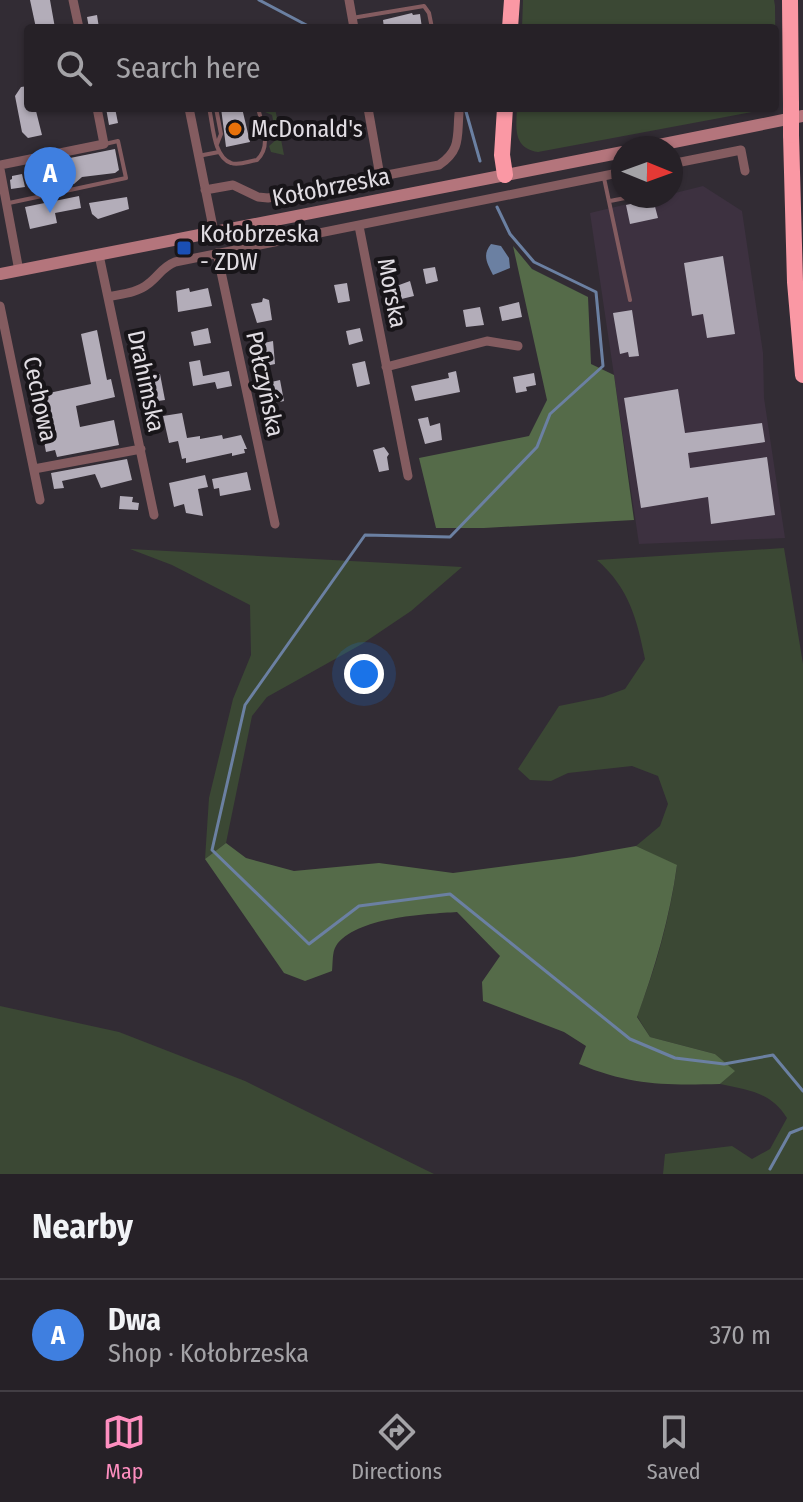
<!DOCTYPE html>
<meta charset="utf-8">
<style>
:root{--surface:#262127;--page:#322e33;--text:#f1f3f6;--muted:#a4a3a7;--line:#423e44;--accent:#fd8ebf}
body{margin:0;font-family:"Fira Sans Condensed",sans-serif;background:var(--page);color:var(--text)}
.compass{position:absolute;left:611px;top:136px;width:72px;height:72px;border-radius:50%;background:var(--surface);box-shadow:0 2px 6px #0004;rotate:91deg}
.you{position:absolute;left:364px;top:674px;width:28px;height:28px;margin:-20px;border:6px solid #fff;border-radius:50%;background:#1a73e8;box-shadow:0 0 0 12px #1a73e833}
.badge{display:grid;place-items:center;width:52px;height:52px;border-radius:50%;background:var(--accent);color:#fff;font-size:26px;font-weight:700}
.pin{position:absolute;translate:-50% -66px;filter:drop-shadow(0 2px 4px #0008)}
.pin::after{content:'';position:absolute;top:42px;width:28px;height:24px;background:inherit;clip-path:polygon(0 0,100% 0,50% 100%)}
.list{margin:0;padding:0;list-style:none}
h2{display:flex;justify-content:space-between;align-items:center;height:104px;margin:0;padding:0 32px;font-size:34px}
h2 small{font-size:26px;font-weight:400;color:var(--muted)}
.list li{display:grid;grid-template-columns:52px 1fr auto;gap:24px;align-items:center;box-sizing:border-box;height:112px;padding:0 32px;border-top:2px solid var(--line)}
.list b{display:block;font-size:30px;white-space:nowrap}
.list p{margin:0;font-size:26px;white-space:nowrap;color:var(--muted)}
.list em{font-size:26px;font-style:normal;color:var(--muted)}
.icon{flex:none;width:44px;height:44px;fill:none;stroke:currentColor;stroke-width:2;stroke-linecap:round;stroke-linejoin:round}
.map{position:relative;flex:none;width:803px;height:1174px;overflow:hidden}
.search{position:absolute;background:var(--surface);box-shadow:0 2px 6px #0004;left:24px;right:24px;top:24px;height:88px;display:flex;align-items:center;gap:20px;box-sizing:border-box;padding:0 28px;border-radius:8px;color:var(--muted);font-size:30px}
.sheet{height:216px;background:var(--surface)}
nav{display:flex;justify-content:space-around;align-items:center;box-sizing:border-box;height:112px;border-top:2px solid var(--line);background:var(--surface);font-size:22px;color:var(--muted)}
nav a{display:grid;justify-items:center;gap:4px}
nav .on{color:var(--accent)}
.map>svg:first-child{display:block}
.industrial{fill:#3d3140}
.green{fill:#3b4834}
.forest{fill:#556b49}
.water{fill:#6b80a2}
.lines{fill:none;stroke-linecap:round;stroke-linejoin:round}
.stream{stroke:#6b80a2;stroke-width:3}
.building{fill:#b3adb9}
.service{stroke:#845c60;stroke-width:4}
.minor{stroke:#845c60;stroke-width:9}
.secondary{stroke:#b4757c;stroke-width:12}
.motorway{stroke:#fa98a4;stroke-width:16}
.motorway-bridge{stroke:#fa98a4;stroke-width:16}
.food-dot{fill:#e8710a;stroke:#181519;stroke-width:3}
.transit-dot{fill:#1a4fb4;stroke:#181519;stroke-width:3}
.labels{text-anchor:middle;dominant-baseline:central;stroke-width:8;stroke-linejoin:round;paint-order:stroke}
.poi-label{font-size:24px;fill:#e1dde3;stroke:#181519;text-anchor:start}
.street-label{font-size:24px;fill:#e1dde3;stroke:#181519}
</style>
<div class="map">
<svg width="803" height="1174" viewBox="0 0 803 1174">
<rect width="100%" height="100%" fill="#322c34"/>
<path class="industrial" d="M703,186L742,211L763,353L764,398L785,538L639,544L590,213L661,196H671V194Z"/>
<path class="green" d="M523,0H774L775,6L776,107L775,28H522Z
M266,108H275L284,155L271,152L269,146L277,139L272,115L265,112Z
M517,108H773L538,152C513,148 516,128 517,108Z
M784,548L803,664V1174H663L665,1154L732,1146L752,1159L770,1149L787,1118C771,1092 748,1090 720,1084L734,1071L715,1054L650,1037L637,1016C656,968 670,917 677,866L636,846L660,826L668,804L658,776L632,766L568,773L551,781L530,780L518,769L559,706L603,697L625,689L645,659C637,619 629,588 597,560Z
M130,549L462,567L411,611L362,644L267,697L252,716L226,843L205,859L209,798L233,699L251,655L250,605L172,565Z
M0,1006L119,1032L245,1081L434,1174H0Z"/>
<path class="forest" d="M513,246L532,269L588,297L591,364L614,375L634,520L484,528H436L419,458L529,436L547,400Z
M226,843L246,858L294,871L379,863L453,873L574,857L636,846L677,865C670,917 655,968 637,1017L650,1037L715,1054L735,1071L720,1084C665,1085 632,1086 579,1064L586,1046L564,1032L483,1001L482,982L500,956L457,912C426,914 355,917 336,946C332,952 333,963 332,971L305,981L284,973L205,859Z"/>
<path class="water" d="M491,244L501,246L509,258L510,268L493,275C487,263 482,255 491,244Z"/>
<g class="lines">
<path class="stream" d="M259,0L312,28
M465,108L480,161
M497,207L510,234L534,262L596,292L603,366L550,414L537,447L450,537L365,535L245,705L212,850L309,944L359,906L450,894L630,1039L675,1058L724,1064L773,1055L803,1091
M770,1169L790,1133L803,1128"/>
</g>
<path class="building" d="M30,0H50L55,28H36Z
M412,13L413,15L420,14L422,28H384L383,20Z
M97,15L99,28H89L87,17Z
M28,86V108H35L36,111L42,135L28,138L22,132L15,96L21,87Z
M106,108H115L118,123L109,125Z
M221,108H242L250,142L226,147Z
M115,149L119,170L115,173L82,177L74,184L59,182L55,161Z
M22,174L25,187L11,189L10,180L12,179V176Z
M79,196L81,208L55,213L57,223L30,229L25,207Z
M127,197L129,209L98,219L92,214L89,203Z
M653,199L658,218L630,224L626,205Z
M723,256L735,334L707,338L703,314L692,316L684,263Z
M435,267L438,281L426,284L423,269Z
M410,281L414,296L393,301L391,288Z
M347,283L350,301L338,303L334,285Z
M189,288L190,292L208,288L212,306L178,312L176,291Z
M263,298L269,300L272,320L257,323L251,304L262,302Z
M519,302L522,317L502,321L499,307Z
M480,307L484,325L466,327L463,310Z
M632,310L639,356L629,357L628,352L620,354L613,313Z
M208,328L211,343L194,346L191,332Z
M360,328L363,341L349,345L346,331Z
M97,330L107,380L111,379L115,397L76,406L80,427L114,420L119,445L57,457L55,450L46,452L35,396L91,384L81,334Z
M273,341L275,364L266,366L262,356L259,357L257,349H260L259,344Z
M200,360L203,376L229,371L232,386L217,389L215,382L193,386L189,362Z
M365,361L370,384L357,387L352,364Z
M456,371L460,392L415,401L411,386L449,378L448,373Z
M534,373L536,385L526,387L527,391L516,393L513,377Z
M160,374L165,400L151,402L146,377Z
M280,380L284,401L271,404L267,383Z
M678,389L685,433L762,423L765,442L688,453L690,468L767,457L775,515L711,524L708,497L641,508L624,398Z
M182,413L187,438L200,436V439L222,435L223,439L241,435L247,449H244L245,453L232,456V453L186,463V458L182,459L178,441L169,443L163,416Z
M428,417L430,426L440,423L442,440L425,444L418,419Z
M384,447L389,454L387,457L389,470L379,472L373,450Z
M127,459L132,480L101,488L95,474L62,481L64,488L54,489L51,473Z
M247,472L251,490L220,496L219,488L214,489L212,479Z
M205,475L208,487L198,489L203,516L186,513L184,504L174,507L169,483Z
M120,496L133,497L132,502L139,503L138,510L119,509Z"/>
<g class="lines">
<path class="service" d="M352,18L424,6L429,13L432,28
M209,108C213,123 213,157 231,163C239,166 249,161 257,160C272,146 262,125 258,108
M216,108L221,134L217,144
M198,156L219,152
M39,159L46,194
M604,178L630,300
M671,189L675,188
M610,201L635,196
M9,203L126,178L118,141L105,144"/>
<path class="minor" d="M73,0L79,28
M349,0L354,28
M189,108L214,232
M368,108L380,176
M671,164L741,150L745,171
M0,165L104,144L97,108
M0,169L19,271
M205,190L233,185L258,197L268,198L439,165C461,150 457,137 459,113
M359,226L408,476
M217,253L275,524
M99,255L154,515
M108,297C121,294 137,293 148,284C159,276 162,267 175,262L623,172
M0,306L40,500
M386,367L487,341L518,346
M34,469L141,449"/>
<path class="secondary" d="M644,148L803,116
M0,274L623,152"/>
<path class="motorway" d="M790,0L791,104
M510,28L512,0
M791,135L795,282L803,375
M505,175L502,155L505,108"/>
<path class="motorway-bridge" d="M791,104V135"/>
</g>
<circle class="food-dot" cx="235" cy="129" r="8"/>
<rect class="transit-dot" x="176" y="240" width="16" height="16" rx="4"/>
<g class="labels">
<g class="poi-label">
<text x="251" y="129">McDonald's</text>
<text x="200" y="234">Kołobrzeska<tspan x="200" dy="28">- ZDW</tspan></text>
</g>
<g class="street-label">
<text transform="translate(331 187) rotate(-11)">Kołobrzeska</text>
<text transform="translate(392 293) rotate(79)">Morska</text>
<text transform="translate(146 381) rotate(78)">Drahimska</text>
<text transform="translate(265 384) rotate(78)">Połczyńska</text>
<text transform="translate(40 399) rotate(78)">Cechowa</text>
</g>
</g>
</svg>
<svg class="compass" viewBox="-18 -18 36 36"><path d="M0-13l5 13h-10z" fill="#e53935"/><path d="M0 13l5-13h-10z" fill="#a4a3a7"/></svg>
<div class="you"></div>
<div class="pin badge" style="left:50px;top:213px;background:#3f7fe0">A</div>
<div class="search"><svg class="icon" aria-label="search" viewBox="0 0 24 24"><circle cx="10" cy="10" r="6"/><path d="M15 15l6 6"/></svg>Search here</div>
</div>
<section class="sheet">
<h2>Nearby<small></small></h2>
<ul class="list">
<li><span class="badge" style="background:#3f7fe0">A</span><div><b>Dwa</b><p>Shop · Kołobrzeska</p></div><em>370 m</em></li>
</ul>
</section>
<nav>
<a class="on"><svg class="icon" aria-label="map" viewBox="0 0 24 24"><path d="M3 6l6-2 6 2 6-2v14l-6 2-6-2-6 2zM9 4v14M15 6v14"/></svg>Map</a>
<a><svg class="icon" aria-label="directions" viewBox="0 0 24 24"><path d="M12 3l9 9-9 9-9-9zM9 14v-3h6M13 9l2 2-2 2"/></svg>Directions</a>
<a><svg class="icon" aria-label="saved" viewBox="0 0 24 24"><path d="M7 4h10v16l-5-4-5 4z"/></svg>Saved</a>
</nav>
